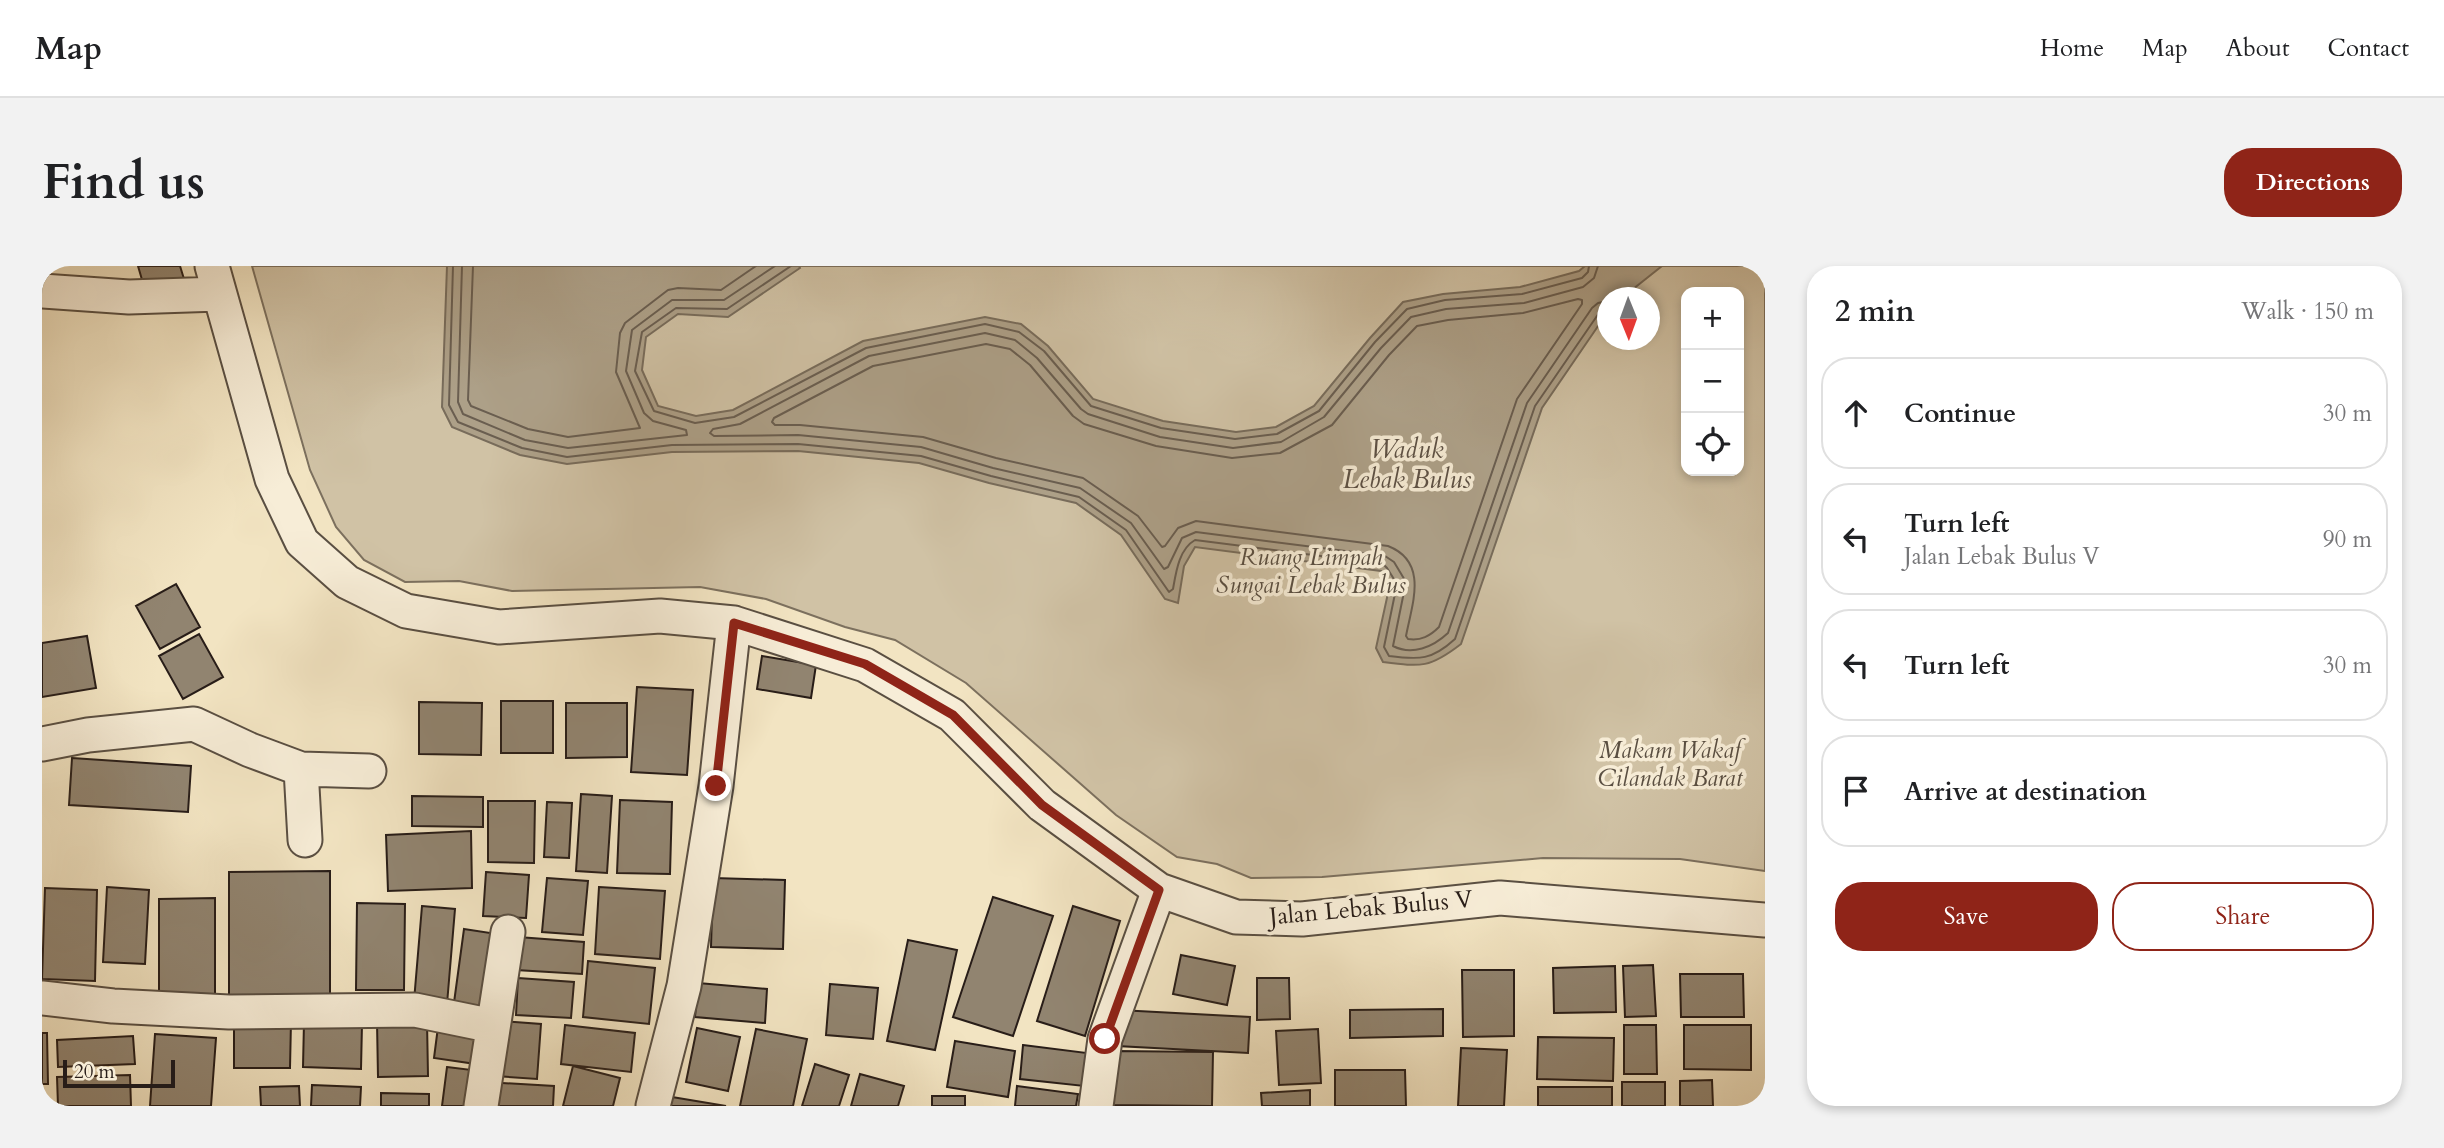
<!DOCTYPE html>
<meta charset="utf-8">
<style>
:root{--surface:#fff;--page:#f2f2f2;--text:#202124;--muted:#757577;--line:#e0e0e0;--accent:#8f2418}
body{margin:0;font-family:Cardo,serif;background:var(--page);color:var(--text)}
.controls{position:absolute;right:21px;top:21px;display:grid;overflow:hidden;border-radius:14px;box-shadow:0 4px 10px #0003}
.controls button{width:63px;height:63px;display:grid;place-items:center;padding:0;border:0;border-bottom:2px solid var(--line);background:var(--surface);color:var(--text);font:35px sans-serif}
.compass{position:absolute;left:1555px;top:21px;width:63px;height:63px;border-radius:50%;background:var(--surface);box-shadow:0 4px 10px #0003;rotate:179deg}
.scale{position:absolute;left:21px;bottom:18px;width:112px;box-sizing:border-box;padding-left:7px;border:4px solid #281d18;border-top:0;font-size:19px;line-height:24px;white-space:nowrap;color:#281d18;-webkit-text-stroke:5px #f7edd7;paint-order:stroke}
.stop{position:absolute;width:21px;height:21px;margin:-16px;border:5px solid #8f2418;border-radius:50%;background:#fff}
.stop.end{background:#8f2418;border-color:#fff;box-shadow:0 2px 7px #0008}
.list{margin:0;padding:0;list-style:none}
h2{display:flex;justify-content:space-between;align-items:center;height:91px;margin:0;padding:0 28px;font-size:30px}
h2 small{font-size:23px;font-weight:400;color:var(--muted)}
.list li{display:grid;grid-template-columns:46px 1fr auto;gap:21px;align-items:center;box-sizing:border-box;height:112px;margin:0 14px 14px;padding:0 14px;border:2px solid var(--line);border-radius:28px}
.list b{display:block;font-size:26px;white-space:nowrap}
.list p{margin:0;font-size:23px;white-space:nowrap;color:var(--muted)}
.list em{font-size:23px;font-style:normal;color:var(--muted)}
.actions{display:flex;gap:14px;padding:21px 28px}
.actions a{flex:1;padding:16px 0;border:2px solid var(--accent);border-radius:28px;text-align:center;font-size:24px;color:var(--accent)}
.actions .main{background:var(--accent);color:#fff}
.icon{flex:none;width:38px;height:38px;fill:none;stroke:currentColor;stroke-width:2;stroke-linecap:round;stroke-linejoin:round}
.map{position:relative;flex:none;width:1723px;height:840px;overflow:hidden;border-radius:28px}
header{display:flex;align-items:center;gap:42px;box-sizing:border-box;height:98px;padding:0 35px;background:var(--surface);border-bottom:2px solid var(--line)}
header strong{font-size:33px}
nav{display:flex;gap:38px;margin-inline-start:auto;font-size:24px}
.intro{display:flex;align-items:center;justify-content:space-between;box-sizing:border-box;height:168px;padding:0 42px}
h1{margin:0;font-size:49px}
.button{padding:18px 32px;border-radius:28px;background:var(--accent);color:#fff;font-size:24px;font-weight:700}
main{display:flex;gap:42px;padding:0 42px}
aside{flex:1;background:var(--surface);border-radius:28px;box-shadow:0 4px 10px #0003}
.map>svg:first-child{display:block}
.green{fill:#d0c2a5;stroke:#7c705e;stroke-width:2;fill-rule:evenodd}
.water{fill:#ada088;stroke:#786c5b;stroke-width:2}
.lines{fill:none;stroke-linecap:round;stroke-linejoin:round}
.shore{stroke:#6a5e50;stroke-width:2}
.building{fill:#918470;stroke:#281d18;stroke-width:2}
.street-casing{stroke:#5a4f42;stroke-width:37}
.street{stroke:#f7edd7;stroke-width:33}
.route{stroke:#8f2418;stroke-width:9}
.labels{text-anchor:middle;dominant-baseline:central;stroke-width:7;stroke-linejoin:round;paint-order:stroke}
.park-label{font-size:24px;font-style:italic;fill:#5a4f42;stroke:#f7edd7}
.street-label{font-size:24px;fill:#281d18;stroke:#f7edd7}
.water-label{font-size:26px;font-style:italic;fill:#5d5145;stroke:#f7edd7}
</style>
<header>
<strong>Map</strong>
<nav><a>Home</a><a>Map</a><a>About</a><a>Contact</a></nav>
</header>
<div class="intro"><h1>Find us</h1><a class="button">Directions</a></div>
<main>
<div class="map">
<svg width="1723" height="840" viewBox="0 0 1723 840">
<rect width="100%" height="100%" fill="#f2e4c2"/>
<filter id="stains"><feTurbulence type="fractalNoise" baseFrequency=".00286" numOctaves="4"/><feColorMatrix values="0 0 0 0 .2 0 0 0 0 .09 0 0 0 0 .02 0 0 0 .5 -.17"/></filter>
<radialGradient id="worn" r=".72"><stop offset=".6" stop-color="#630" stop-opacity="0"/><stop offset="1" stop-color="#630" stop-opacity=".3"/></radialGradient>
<path class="green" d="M210,0H1723V605L1638,593L1501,592L1280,611L1209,612L1175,598L1135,591L1074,549L924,417L853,374L803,361L724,333L658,321L470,325L417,315L363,316L322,294L294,261L268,204ZM1644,26H1697V205H1644ZM1566,32H1608V74H1566Z"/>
<path class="water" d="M405,0H757L758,2L686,51L636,48L604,71L600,104L616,140L654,150L691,144L821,75L943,51L979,58L1006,80L1051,133L1121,155L1194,166L1234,161L1272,140L1328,72L1361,36L1401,28L1478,21L1537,5L1543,0H1620L1581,31L1566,32L1565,47L1500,142L1419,378C1388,402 1380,401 1341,396L1334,382L1348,318L1339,305L1153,281L1142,300L1136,337L1123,333L1079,269L1034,237L947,217L877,197L756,185L630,186L525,198L478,189L410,161L400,141Z"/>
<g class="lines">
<path class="shore" d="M411,0L407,139L416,156L480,182L525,191L630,179L756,178L879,190L949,210L1037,231L1084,264L1127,326L1131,323C1134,306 1137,283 1153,274L1341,298L1345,302L1355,318L1342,381L1347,390C1378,394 1390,394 1413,373L1493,140L1557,47L1566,44
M420,0L416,136L421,148L483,174L526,182L645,169L644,164L611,155L602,147L584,105L590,64L630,34H682L733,0
M431,0L426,134L429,140L486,163L526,171L598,162L574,106L578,67L583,57L626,24L636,22L679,24L714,0
M749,0L685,43L634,42L600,66L593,105L612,145L653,157L692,151L824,82L943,58L977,66L1002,85L1049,140L1119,162L1193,173L1235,168L1277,145L1333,76L1365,43L1403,34L1480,28L1540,12L1546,6L1547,0
M1556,0L1552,12L1541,21L1482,37L1404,43L1369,51L1339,82L1282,151L1239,176L1191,182L1118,171L1046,148L1039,143L995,92L973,74L943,67L827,90L698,158L671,163L668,167L672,170L756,169L879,181L951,202L1038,222L1089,257L1122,303L1126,301L1140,272L1154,266L1343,290L1352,296L1364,316L1351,380C1370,390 1391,381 1406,367L1485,137L1550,42L1556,37L1566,35
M1536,33L1540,34V38L1475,133L1397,361C1388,370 1379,375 1366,373L1364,370C1370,338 1387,296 1346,280L1154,255L1136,262L1123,280L1120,281L1096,250L1041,212L954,192L881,171L758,159H733L730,156L732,152L831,100L944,78L968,83L988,99L1031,150L1042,158L1114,180L1190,192L1238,187L1290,159L1347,89L1375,60L1406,54L1481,47Z"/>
</g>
<path class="building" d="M96,0H138L142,13L103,24Z
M134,318L158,361L118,383L94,340Z
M157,368L181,411L141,433L117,390Z
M45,370L54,422L0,431V377Z
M720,390L774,399L769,432L715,423Z
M595,421L651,424L645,509L589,506Z
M459,435H511V487H459Z
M377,436L440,437L439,489L377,488Z
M524,437H585V491L524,492Z
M30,492L149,500L146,546L27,539Z
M539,528L570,530L565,607L534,605Z
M370,530L441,531V561L370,560Z
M578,534L630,536L628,608L575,607Z
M446,535H493L492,597L446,596Z
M505,536L530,537L527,592L502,591Z
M429,565L430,622L346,625L344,569Z
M288,605V737L187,738V606Z
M444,606L487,609L484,652L441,650Z
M505,612L546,615L541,669L500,666Z
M671,612L743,614L741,683L669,681Z
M65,621L107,624L103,698L61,696Z
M557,621L623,625L618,693L553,688Z
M3,622L55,624L53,715L0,713Z
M951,631L1011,650L971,770L911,751Z
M173,632V737L117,738V633Z
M315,637L363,638L362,724H314Z
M380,640L413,643L405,738L372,735Z
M1031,640L1078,655L1043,770L995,755Z
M422,663L455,668L444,749L411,744Z
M476,671L542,676L540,708L474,704Z
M866,674L915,684L893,784L845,775Z
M1139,689L1193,700L1185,739L1131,728Z
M546,695L613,702L607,758L541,751Z
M1611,699L1614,750L1583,751L1581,700Z
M1573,700L1574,746L1512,747L1511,702Z
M1420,704H1472V770L1421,771Z
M1638,708H1701L1702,751H1639Z
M476,712L532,716L529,752L474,749Z
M1215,712H1247L1248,753L1215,754Z
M656,717L725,723L723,757L653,751Z
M788,718L836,722L831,773L784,769Z
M1401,743V770L1308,772V744Z
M1077,744L1208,751L1206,787L1075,780Z
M192,754L249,755L248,802H192Z
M385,755L386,810L336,811L335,756Z
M458,755L499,758L495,813L454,810Z
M262,756L320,758L319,803L261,801Z
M523,759L593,767L589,806L519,798Z
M1582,759H1614L1615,808H1582Z
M1642,759H1709V804L1642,803Z
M396,761L439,767L434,798L392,792Z
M655,762L698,771L686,825L644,816Z
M714,763L765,773L751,840H698Z
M1276,763L1279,817L1237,819L1234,765Z
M0,767H5L6,818H0Z
M113,768L174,772L169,840H108Z
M91,770L93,798L16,801L15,774Z
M1496,771L1572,772L1571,815L1495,813Z
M913,775L973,785L966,831L905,821Z
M981,779L1045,787L1042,820L978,813Z
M1419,782L1465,784L1462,840H1416Z
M1072,785L1171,786L1170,840L1071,839Z
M773,798L807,809L797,840H760Z
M531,800L578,812L571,840H521Z
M405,801L430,804L426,840H400Z
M1293,804H1363L1364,840H1293Z
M818,808L862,820L856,840H809Z
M88,809L89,840H16L15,811Z
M1670,814L1671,840H1638V815Z
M444,816L512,820L511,840H442Z
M1580,816H1623V840H1580Z
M270,819L319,821L318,840H269Z
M257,820L258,840H219L218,821Z
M975,820L1036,828L1034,840H973Z
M1496,821H1570V840H1496Z
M1268,824V840H1220L1219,827Z
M339,827L387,828V840H339Z
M624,830L684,840H623Z
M890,830H923V840H890Z"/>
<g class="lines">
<defs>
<path id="street" d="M170,0L230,213L260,276L305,316L364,345L457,361L618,350L692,357L823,399L910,449L1000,539L1117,624L1194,651L1260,653L1458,632L1723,654
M0,25L87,31L177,28
M0,478L46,469L152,458L208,484L259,503L327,505
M259,503L263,574
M0,732L71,740L187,746L373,744L451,760
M439,840L466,666
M611,840L642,720L674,520L692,357
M1054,840L1063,773L1117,624"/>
</defs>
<use href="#street" class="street-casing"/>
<use href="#street" class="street"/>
</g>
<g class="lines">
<path class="route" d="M674,520L692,357L823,398L911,449L1000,539L1117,624L1063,773"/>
</g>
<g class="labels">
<g class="park-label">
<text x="1269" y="291">Ruang Limpah<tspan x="1269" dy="28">Sungai Lebak Bulus</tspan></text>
<text x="1628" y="484">Makam Wakaf<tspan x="1628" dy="28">Cilandak Barat</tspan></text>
</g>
<g class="street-label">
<text transform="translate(1329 642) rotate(-5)">Jalan Lebak Bulus V</text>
</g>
<g class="water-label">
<text x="1365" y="183">Waduk<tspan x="1365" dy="30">Lebak Bulus</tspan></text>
</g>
</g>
<rect width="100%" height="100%" filter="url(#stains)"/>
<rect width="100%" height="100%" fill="url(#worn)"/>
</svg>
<div class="controls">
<button>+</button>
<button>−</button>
<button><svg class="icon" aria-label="locate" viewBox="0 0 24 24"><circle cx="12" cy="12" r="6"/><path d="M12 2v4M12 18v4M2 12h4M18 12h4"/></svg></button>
</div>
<svg class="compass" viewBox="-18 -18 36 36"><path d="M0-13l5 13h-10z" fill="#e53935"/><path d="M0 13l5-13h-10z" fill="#757577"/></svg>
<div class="scale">20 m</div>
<div class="stop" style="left:1063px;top:773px"></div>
<div class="stop end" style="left:674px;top:520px"></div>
</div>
<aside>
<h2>2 min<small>Walk · 150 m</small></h2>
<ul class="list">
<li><svg class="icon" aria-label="ahead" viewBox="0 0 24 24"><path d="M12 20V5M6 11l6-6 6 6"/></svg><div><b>Continue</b></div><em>30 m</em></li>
<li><svg class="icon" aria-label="left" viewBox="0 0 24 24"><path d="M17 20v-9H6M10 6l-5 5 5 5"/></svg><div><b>Turn left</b><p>Jalan Lebak Bulus V</p></div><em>90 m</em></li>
<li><svg class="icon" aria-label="left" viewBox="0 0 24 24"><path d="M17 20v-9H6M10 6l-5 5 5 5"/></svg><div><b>Turn left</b></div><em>30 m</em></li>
<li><svg class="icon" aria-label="arrive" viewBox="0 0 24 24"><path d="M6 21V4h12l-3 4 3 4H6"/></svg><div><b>Arrive at destination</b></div></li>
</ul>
<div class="actions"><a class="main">Save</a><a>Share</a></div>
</aside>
</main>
